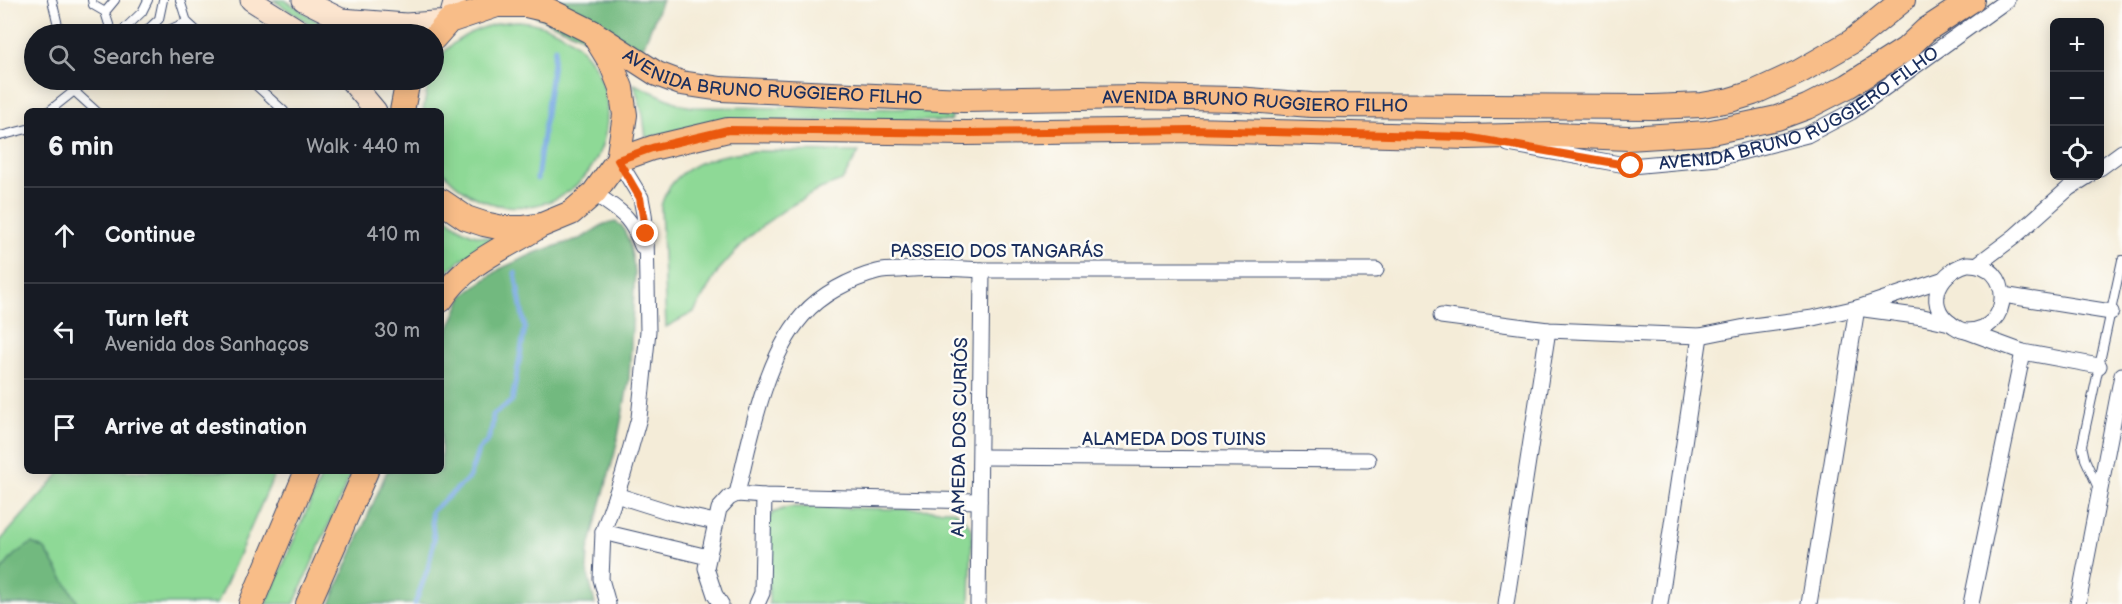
<!DOCTYPE html>
<meta charset="utf-8">
<style>
:root{--surface:#171b24;--page:#20242c;--text:#f1f3f6;--muted:#9ea1a6;--line:#363941}
body{margin:0;font-family:"Balsamiq Sans",sans-serif;background:var(--page);color:var(--text)}
.controls{position:absolute;right:18px;top:18px;display:grid;overflow:hidden;border-radius:9px;box-shadow:0 3px 15px #0003}
.controls button{width:54px;height:54px;display:grid;place-items:center;padding:0;border:0;border-bottom:2px solid var(--line);background:var(--surface);color:var(--text);font:30px sans-serif}
.stop{position:absolute;width:18px;height:18px;margin:-14px;border:4px solid #ea580c;border-radius:50%;background:#fff}
.stop.end{background:#ea580c;border-color:#fff;box-shadow:0 2px 6px #0008}
.list{margin:0;padding:0;list-style:none}
h2{display:flex;justify-content:space-between;align-items:center;height:78px;margin:0;padding:0 24px;font-size:26px}
h2 small{font-size:20px;font-weight:400;color:var(--muted)}
.list li{display:grid;grid-template-columns:39px 1fr auto;gap:18px;align-items:center;box-sizing:border-box;height:96px;padding:0 24px;border-top:2px solid var(--line)}
.list b{display:block;font-size:22px;white-space:nowrap}
.list p{margin:0;font-size:20px;white-space:nowrap;color:var(--muted)}
.list em{font-size:20px;font-style:normal;color:var(--muted)}
.icon{flex:none;width:33px;height:33px;fill:none;stroke:currentColor;stroke-width:2;stroke-linecap:round;stroke-linejoin:round}
.map{position:relative;flex:none;width:2122px;height:604px;overflow:hidden}
.search{position:absolute;background:var(--surface);box-shadow:0 3px 15px #0003;left:24px;top:24px;width:420px;height:66px;display:flex;align-items:center;gap:15px;box-sizing:border-box;padding:0 21px;border-radius:33px;color:var(--muted);font-size:22px}
.panel{position:absolute;background:var(--surface);box-shadow:0 3px 15px #0003;left:24px;top:108px;width:420px;height:366px;border-radius:9px}
.map>svg:first-child{display:block}
.green{fill:#8ed996;stroke:#54847a;stroke-width:1.5}
.forest{fill:#72b97f;stroke:#46746e;stroke-width:1.5}
.lines{fill:none;stroke-linecap:round;stroke-linejoin:round}
.stream{stroke:#76a8e2;stroke-width:5}
.lane-casing{stroke:#3c4b70;stroke-width:10}
.street-casing{stroke:#3c4b70;stroke-width:17}
.secondary-casing{stroke:#3c4b70;stroke-width:23}
.primary-casing{stroke:#3c4b70;stroke-width:26}
.lane{stroke:#fff;stroke-width:8}
.street{stroke:#fff;stroke-width:15}
.secondary{stroke:#fce5cf;stroke-width:21}
.primary{stroke:#f8bd88;stroke-width:24}
.route{stroke:#ea580c;stroke-width:8}
.labels{text-anchor:middle;dominant-baseline:central;stroke-width:5;stroke-linejoin:round;paint-order:stroke}
.street-label{font-size:18px;fill:#1b2f5e;stroke:#fdfcf7}
</style>
<div class="map">
<svg width="2122" height="604" viewBox="0 0 2122 604">
<rect width="100%" height="100%" fill="#fdfcf7"/>
<filter id="ink" filterUnits="userSpaceOnUse"><feTurbulence type="fractalNoise" baseFrequency=".0167" numOctaves="2"/><feDisplacementMap in="SourceGraphic" scale="12" xChannelSelector="R" yChannelSelector="G"/><feConvolveMatrix kernelMatrix="1 2 1 2 8 2 1 2 1" color-interpolation-filters="sRGB"/></filter>
<filter id="wash" filterUnits="userSpaceOnUse"><feTurbulence type="fractalNoise" baseFrequency=".008" numOctaves="4" result="noise"/><feDisplacementMap in="SourceGraphic" scale="24" xChannelSelector="R" yChannelSelector="G"/><feGaussianBlur stdDeviation="1.35" result="paint"/><feColorMatrix in="noise" values="0 0 0 0 0 0 0 0 0 0 0 0 0 0 0 0 0 1.4 0 .05"/><feComposite in="paint" operator="in"/></filter>
<g filter="url(#wash)">
<rect width="100%" height="100%" fill="#f4ecd8"/>
<path class="green" d="M273,0H285L317,21L346,34H326Z
M519,21C648,34 628,218 506,206C480,204 457,189 441,169V111H423L429,80H434C434,41 488,21 519,21Z
M634,84L682,105L693,107L947,109L951,113L952,119L950,121H722C696,124 672,133 646,138L643,115Z
M751,151L859,152L842,181L820,189L787,208L766,223L746,240L718,271L694,312L666,327L661,206C672,165 714,155 751,151Z
M441,213C462,231 468,235 496,239L462,259L441,277Z
M62,471H276L217,604H0V541Z
M324,471H352L294,604H266Z
M788,507L952,510C962,515 968,521 972,531L970,604H769L768,519L773,513Z"/>
<path class="forest" d="M500,0H662L637,62Z
M616,222L622,226L629,241L635,272L629,380L615,452L588,551L587,570L595,604H330L387,471H441V346L463,296L500,269L537,252L582,238L604,224Z
M32,543L45,549L79,604H0V572L14,555Z"/>
<g class="lines">
<path class="stream" d="M537,179L555,48
M415,604L428,568L434,540L431,512L469,478L478,451L488,440L492,427L493,415L512,401L525,328L515,273"/>
</g>
</g>
<g filter="url(#ink)">
<g class="lines">
<defs>
<path id="lane" d="M52,0L60,34
M92,0L93,5L105,12L112,34
M180,0L187,22L200,34
M105,12L115,0
M119,34L142,12L148,0
M143,34L159,19L163,0
M159,34L187,22
M71,80L74,91L96,111
M250,80L284,111
M49,111L88,80
M0,136L27,129
M2098,488L2085,459L2082,445L2122,260"/>
<g id="street">
<path id="s1" d="M1508,144L1631,166L1718,158L1807,135L1851,112L2007,0"/>
<path d="M2100,168L2122,152"/>
<path d="M594,193C620,212 630,214 642,246"/>
<path d="M1967,264C2014,262 2014,332 1966,331C1962,331 1957,328 1954,326C1924,307 1936,273 1967,264Z"/>
<path d="M1978,264L2014,237L2069,188L2088,176"/>
<path d="M2003,295L2111,312"/>
<path d="M1441,316L1548,330L1700,336L1745,327L1813,318L1857,308L1923,317L1950,323"/>
<path d="M1966,331L2023,352L2099,366"/>
<path d="M981,457L1368,460"/>
<path d="M737,494C750,439 765,358 803,315C821,294 851,279 877,272C884,270 892,270 900,270C927,267 954,268 982,270H1376"/>
<path d="M737,494L764,496L979,501"/>
<path d="M616,495L670,512L715,522"/>
<path d="M603,532L708,557"/>
<path d="M608,604L601,579L603,532L623,475L639,418L648,331L646,234L644,214L641,198L618,160"/>
<path d="M721,604L715,595L706,568L719,509L729,498L737,494"/>
<path d="M757,604L762,593L764,496"/>
<path d="M978,604L982,270"/>
<path d="M1506,604L1548,330"/>
<path d="M1660,604L1700,336"/>
<path d="M1809,604L1857,308L1941,280"/>
<path d="M1971,604L2023,352"/>
<path d="M2078,604L2122,375"/>
</g>
<path id="secondary" d="M251,0L305,34
M303,0L341,19L406,24L449,21L455,0
M350,80L376,111"/>
<g id="primary">
<path id="s2" d="M592,32L657,74L681,83L721,89L963,100L1135,97L1237,99L1311,105L1653,107L1702,105L1730,100L1753,93L1799,72L1851,42L1903,0"/>
<path d="M434,38L449,21L497,5H526L548,10L592,32L611,63L621,88L625,115L618,160L594,193L571,213L542,225L523,228H503L484,224L466,218L441,201"/>
<path d="M402,111L408,80"/>
<path d="M618,160L652,148L728,130L966,133L1192,130L1467,137L1555,135L1628,138L1707,133L1777,118L1807,107L1848,86L1906,49L1926,30L1972,0"/>
<path d="M441,300C463,264 503,249 538,227"/>
<path d="M251,604L307,471"/>
<path d="M308,604L366,471"/>
</g>
</defs>
<use href="#lane" class="lane-casing"/>
<use href="#street" class="street-casing"/>
<use href="#secondary" class="secondary-casing"/>
<use href="#primary" class="primary-casing"/>
<use href="#lane" class="lane"/>
<use href="#street" class="street"/>
<use href="#secondary" class="secondary"/>
<use href="#primary" class="primary"/>
</g>
</g>
<g class="lines" filter="url(#ink)">
<path class="route" d="M646,234L640,198L618,160L652,148L728,130L966,133L1192,130L1467,137L1631,166"/>
</g>
<g class="labels">
<g class="street-label">
<text stroke="none"><textPath href="#s2" startOffset="192">AVENIDA BRUNO RUGGIERO FILHO</textPath></text>
<text stroke="none"><textPath href="#s2" startOffset="678">AVENIDA BRUNO RUGGIERO FILHO</textPath></text>
<text stroke="none"><textPath href="#s1" startOffset="306">AVENIDA BRUNO RUGGIERO FILHO</textPath></text>
<text x="997" y="251">PASSEIO DOS TANGARÁS</text>
<text transform="translate(960 437) rotate(-89)">ALAMEDA DOS CURIÓS</text>
<text x="1174" y="439">ALAMEDA DOS TUINS</text>
</g>
</g>
</svg>
<div class="controls">
<button>+</button>
<button>−</button>
<button><svg class="icon" aria-label="locate" viewBox="0 0 24 24"><circle cx="12" cy="12" r="6"/><path d="M12 2v4M12 18v4M2 12h4M18 12h4"/></svg></button>
</div>
<div class="stop" style="left:1631px;top:166px"></div>
<div class="stop end" style="left:646px;top:234px"></div>
<div class="search"><svg class="icon" aria-label="search" viewBox="0 0 24 24"><circle cx="10" cy="10" r="6"/><path d="M15 15l6 6"/></svg>Search here</div>
<section class="panel">
<h2>6 min<small>Walk · 440 m</small></h2>
<ul class="list">
<li><svg class="icon" aria-label="ahead" viewBox="0 0 24 24"><path d="M12 20V5M6 11l6-6 6 6"/></svg><div><b>Continue</b></div><em>410 m</em></li>
<li><svg class="icon" aria-label="left" viewBox="0 0 24 24"><path d="M17 20v-9H6M10 6l-5 5 5 5"/></svg><div><b>Turn left</b><p>Avenida dos Sanhaços</p></div><em>30 m</em></li>
<li><svg class="icon" aria-label="arrive" viewBox="0 0 24 24"><path d="M6 21V4h12l-3 4 3 4H6"/></svg><div><b>Arrive at destination</b></div></li>
</ul>
</section>
</div>
